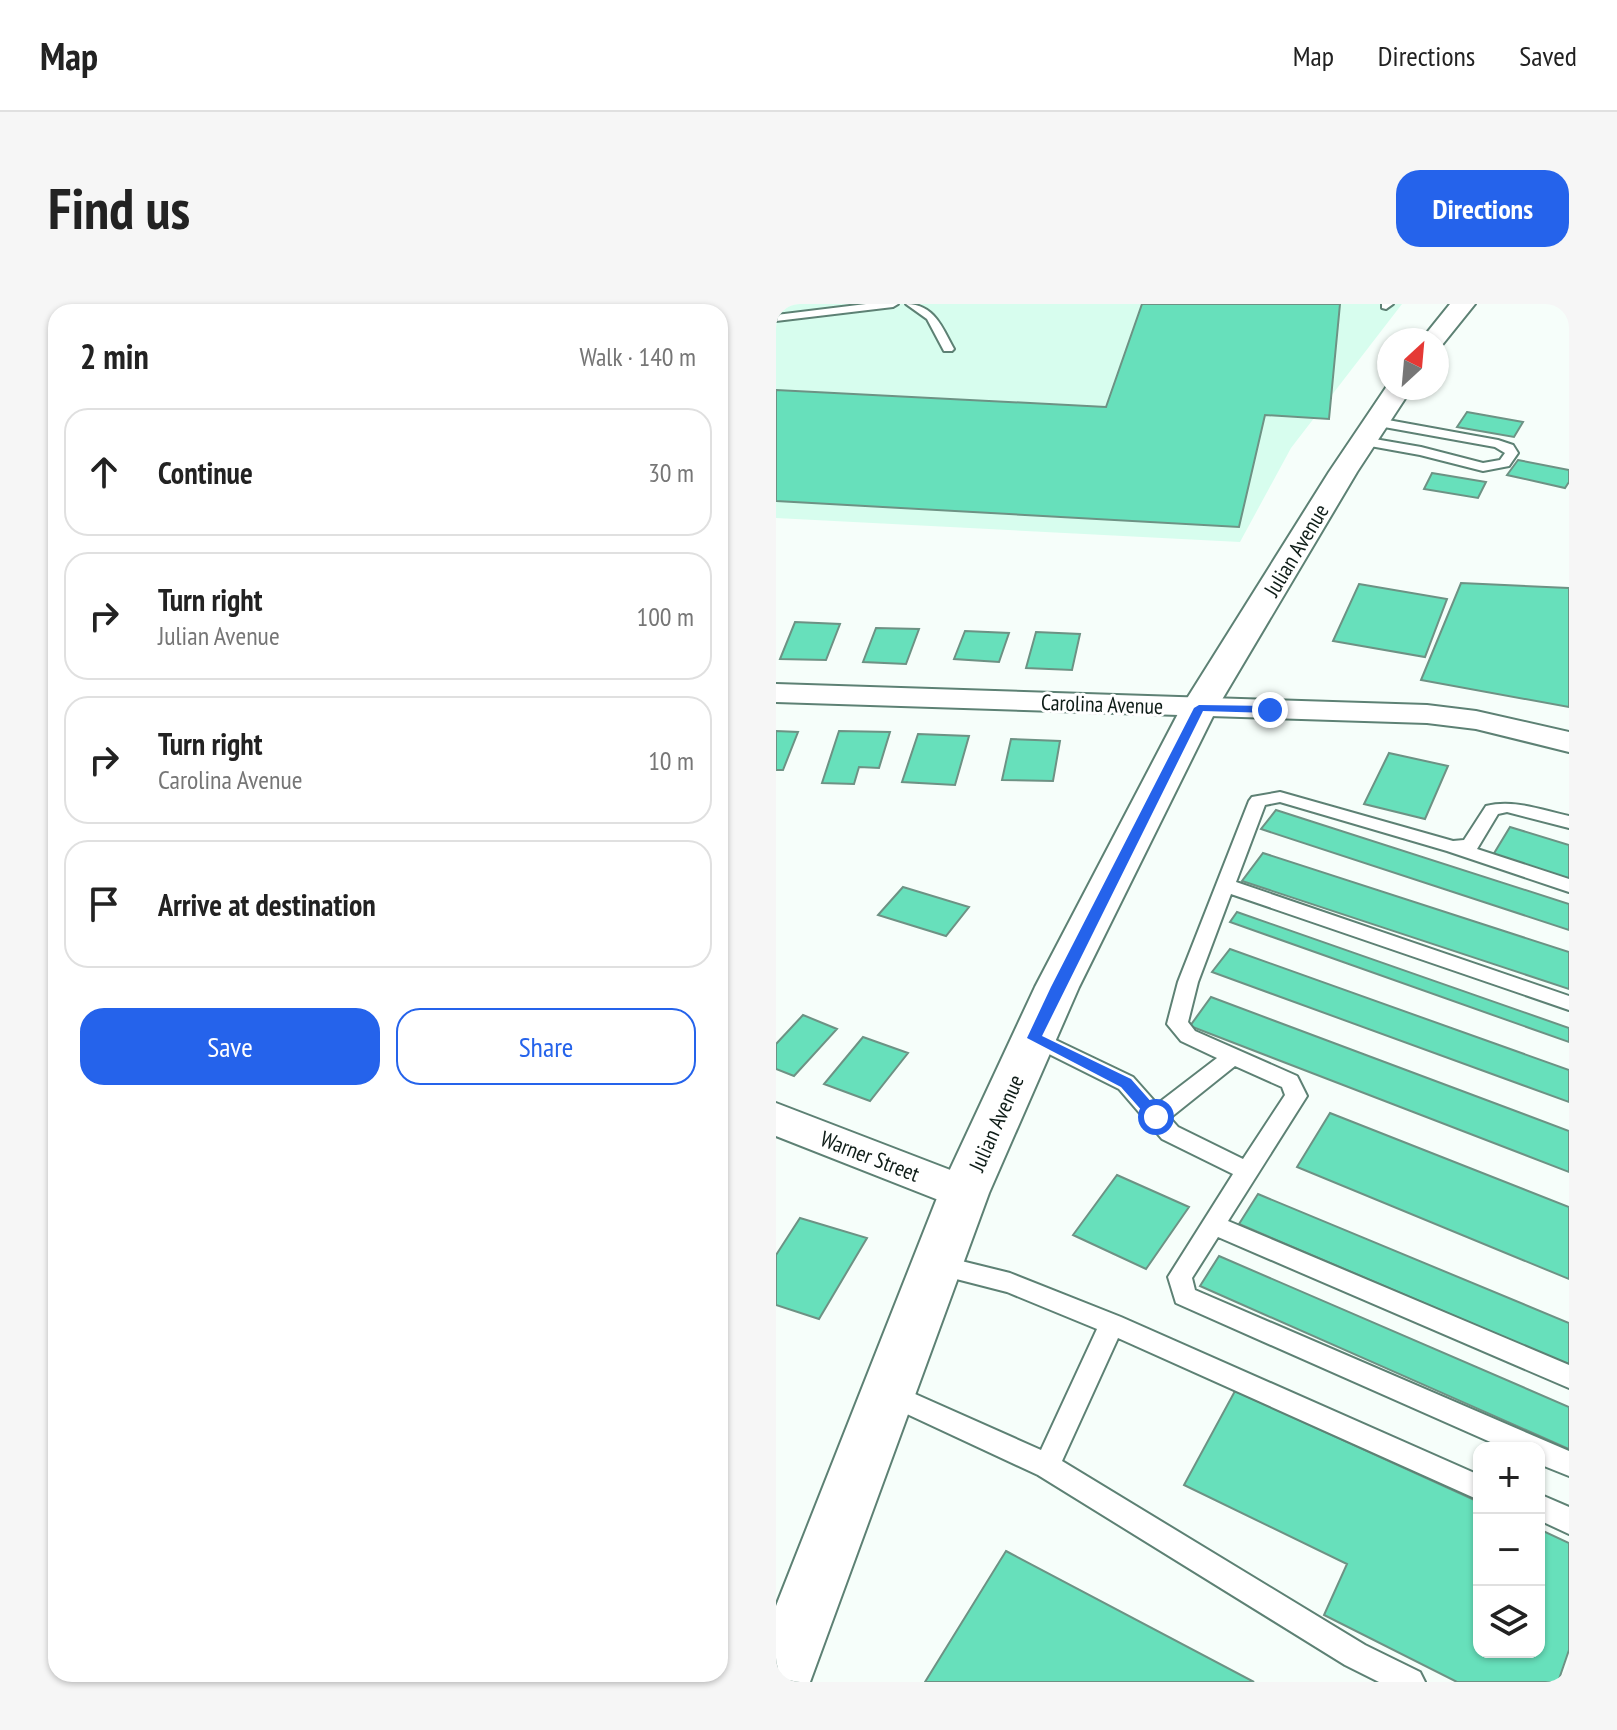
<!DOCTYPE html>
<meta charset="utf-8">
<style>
:root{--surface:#fff;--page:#f6f6f6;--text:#222;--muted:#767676;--line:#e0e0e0;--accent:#2563eb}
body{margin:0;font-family:"PT Sans Narrow",sans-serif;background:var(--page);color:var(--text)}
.controls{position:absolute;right:24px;bottom:24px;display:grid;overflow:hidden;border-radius:16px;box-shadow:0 2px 6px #0004}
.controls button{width:72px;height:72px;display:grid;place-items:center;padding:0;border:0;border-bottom:2px solid var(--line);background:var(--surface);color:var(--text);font:40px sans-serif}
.compass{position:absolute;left:601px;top:24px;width:72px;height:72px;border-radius:50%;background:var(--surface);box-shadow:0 2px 6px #0004;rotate:26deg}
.stop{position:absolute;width:24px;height:24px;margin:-18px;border:6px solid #2563eb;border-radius:50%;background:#fff}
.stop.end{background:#2563eb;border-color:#fff;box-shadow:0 2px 8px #0008}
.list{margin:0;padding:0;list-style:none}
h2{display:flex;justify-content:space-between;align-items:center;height:104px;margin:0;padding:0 32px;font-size:34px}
h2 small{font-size:26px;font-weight:400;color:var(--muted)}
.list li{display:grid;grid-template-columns:52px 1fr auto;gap:24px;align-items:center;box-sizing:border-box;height:128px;margin:0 16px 16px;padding:0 16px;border:2px solid var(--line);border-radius:24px}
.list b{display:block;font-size:30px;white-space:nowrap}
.list p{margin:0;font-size:26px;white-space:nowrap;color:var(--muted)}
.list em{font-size:26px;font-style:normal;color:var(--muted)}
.actions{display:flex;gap:16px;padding:24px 32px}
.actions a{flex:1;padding:18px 0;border:2px solid var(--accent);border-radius:24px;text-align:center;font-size:28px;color:var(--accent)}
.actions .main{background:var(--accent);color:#fff}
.icon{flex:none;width:44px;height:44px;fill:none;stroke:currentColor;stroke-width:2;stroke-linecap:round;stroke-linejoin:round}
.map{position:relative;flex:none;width:793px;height:1378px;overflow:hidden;border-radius:24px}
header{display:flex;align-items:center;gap:48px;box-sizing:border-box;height:112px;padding:0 40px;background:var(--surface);border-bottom:2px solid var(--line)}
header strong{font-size:38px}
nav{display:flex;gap:44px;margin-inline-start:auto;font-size:28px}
.intro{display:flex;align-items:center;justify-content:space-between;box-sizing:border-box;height:192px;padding:0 48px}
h1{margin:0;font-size:56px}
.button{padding:20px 36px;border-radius:24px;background:var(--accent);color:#fff;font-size:28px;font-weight:700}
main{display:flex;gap:48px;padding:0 48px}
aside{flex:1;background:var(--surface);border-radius:24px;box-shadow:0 2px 6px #0004}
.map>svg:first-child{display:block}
.built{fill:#d7fdee}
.building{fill:#67e0bb;stroke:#6d9284;stroke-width:2}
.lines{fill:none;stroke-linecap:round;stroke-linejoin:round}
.service-casing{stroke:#5d8174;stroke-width:4}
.minor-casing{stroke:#5d8174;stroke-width:4}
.tertiary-casing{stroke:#5d8174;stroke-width:4}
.service{fill:#fff;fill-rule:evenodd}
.minor{fill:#fff;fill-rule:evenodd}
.tertiary{fill:#fff;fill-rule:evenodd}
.route{fill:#2563eb}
.labels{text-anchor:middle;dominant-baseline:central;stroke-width:6;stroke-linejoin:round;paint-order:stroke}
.street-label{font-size:22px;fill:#0f1d18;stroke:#fff}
</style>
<header>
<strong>Map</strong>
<nav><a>Map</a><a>Directions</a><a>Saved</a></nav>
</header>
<div class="intro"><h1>Find us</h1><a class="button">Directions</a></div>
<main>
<aside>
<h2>2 min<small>Walk · 140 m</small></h2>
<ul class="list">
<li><svg class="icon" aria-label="ahead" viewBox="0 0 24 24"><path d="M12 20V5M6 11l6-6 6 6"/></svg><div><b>Continue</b></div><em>30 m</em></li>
<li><svg class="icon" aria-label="right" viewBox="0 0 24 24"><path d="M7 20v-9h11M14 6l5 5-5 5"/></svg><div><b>Turn right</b><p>Julian Avenue</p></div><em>100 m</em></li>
<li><svg class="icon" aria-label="right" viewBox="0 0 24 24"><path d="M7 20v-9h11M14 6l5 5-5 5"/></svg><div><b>Turn right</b><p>Carolina Avenue</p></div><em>10 m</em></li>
<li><svg class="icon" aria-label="arrive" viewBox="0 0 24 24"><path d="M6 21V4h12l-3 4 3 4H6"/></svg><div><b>Arrive at destination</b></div></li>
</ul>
<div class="actions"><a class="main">Save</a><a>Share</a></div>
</aside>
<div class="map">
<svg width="793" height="1378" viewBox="0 0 793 1378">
<rect width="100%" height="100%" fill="#f6fefa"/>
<path class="built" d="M0,0H626L515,144L464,238L0,214Z"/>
<path class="building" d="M366,0H564L553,115L489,111L463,223L0,197V86L330,103Z
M691,108L747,118L738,133L681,123Z
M742,156L793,166V178L789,184L731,171Z
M656,169L710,178L702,194L648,185Z
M685,279L793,284V403L645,376Z
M583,280L671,295L649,353L557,337Z
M19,318L64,320L50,356L4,355Z
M100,324L143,325L130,360L87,358Z
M189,327L233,329L223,358L178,355Z
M260,328L304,330L296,366L250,364Z
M0,427L22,428L7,466H0Z
M63,427L114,428L103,464L83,463L78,480L46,479Z
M142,430L193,432L179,481L126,478Z
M235,435L284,437L277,477L226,476Z
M613,449L672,462L649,515L588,500Z
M500,506L793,600V626L485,525Z
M734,523L793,541V576L717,551Z
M487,549L793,648V685L466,577Z
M127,583L193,603L170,632L102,611Z
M461,608L793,724V738L454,618Z
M454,645L793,766V798L436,668Z
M435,693L793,827V868L414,722Z
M27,711L61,725L18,772L0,765V740Z
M87,733L132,749L94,797L48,780Z
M554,809L793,903V975L521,863Z
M341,871L413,903L370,965L297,931Z
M482,890L793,1019V1061L463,920Z
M24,914L91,934L43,1015L0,1001V951Z
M443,952L793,1103V1145L424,982Z
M459,1087L703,1198V1348H763V1225L793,1239V1346L782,1378H681L548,1311L571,1260L408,1181Z
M230,1247L478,1378H149Z"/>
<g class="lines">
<defs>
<path id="service" d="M90,0H122L117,3L0,17V11Z
M130,0C158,0 166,23 178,45L176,47H168L151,15Z
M606,0H617L610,5L606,4Z
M601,114L722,136L737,141L742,149L733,162L707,167L644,151L583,140L581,137L587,133L645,143L707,159L724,156L729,149L719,143L597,121L595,118Z
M504,488L677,537L688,536L710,502C738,495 765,506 793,512V524L731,508L722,510L701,545L793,575V588L671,547L504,498L489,501L460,578L793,692V706L455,590L422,678L412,718L419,727L521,772L531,792L452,917L793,1061V1084L442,933L416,974L419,986L793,1147V1172L763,1160V1144H728L400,999L392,973L457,870L386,835L343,785L251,739L248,734L251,729H265L357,773L381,800L441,754L405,737L391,720L402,678L473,497L476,493ZM459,762L506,783L509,791L467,855L402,823L394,814Z
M161,951L234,969L345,1013L703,1171V1196L342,1034L286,1157L589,1341L644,1368L649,1378H603L569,1361L262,1171L103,1097L99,1089L103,1081L112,1078L265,1146L321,1025L231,988L153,968L149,961L153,954Z
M763,1190L793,1203V1230L763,1216Z"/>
<path id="minor" d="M0,380L651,401L700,407L793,428V448L700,425L651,419L0,398Z
M0,799L203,877L210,889L203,901L188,906L0,832Z"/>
<path id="tertiary" d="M674,0H699L666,41L661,42V36H645Z
M613,79V84H636L581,168L441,404L303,683L213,889L34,1378H0V1302L163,889L259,683L405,404L553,168Z"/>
</defs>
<use href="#service" class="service-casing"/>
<use href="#minor" class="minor-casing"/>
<use href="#tertiary" class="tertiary-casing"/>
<use href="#service" class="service"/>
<use href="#minor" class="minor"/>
<use href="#tertiary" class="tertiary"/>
</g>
<path class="route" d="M423,401L494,402L499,406L494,409L427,407L266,732L355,775L385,809V817H375L345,783L251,734L275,683L418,404Z"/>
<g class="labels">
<g class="street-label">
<text transform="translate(520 246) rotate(-59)">Julian Avenue</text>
<text transform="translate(326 400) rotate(2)">Carolina Avenue</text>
<text transform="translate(220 819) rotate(-66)">Julian Avenue</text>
<text transform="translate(94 852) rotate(21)">Warner Street</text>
</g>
</g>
</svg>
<div class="controls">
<button>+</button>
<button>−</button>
<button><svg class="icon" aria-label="layers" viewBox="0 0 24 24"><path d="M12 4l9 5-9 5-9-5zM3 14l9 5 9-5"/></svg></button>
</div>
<svg class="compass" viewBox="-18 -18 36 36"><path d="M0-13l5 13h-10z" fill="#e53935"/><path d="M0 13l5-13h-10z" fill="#767676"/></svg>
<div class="stop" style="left:380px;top:813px"></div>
<div class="stop end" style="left:494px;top:406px"></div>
</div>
</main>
